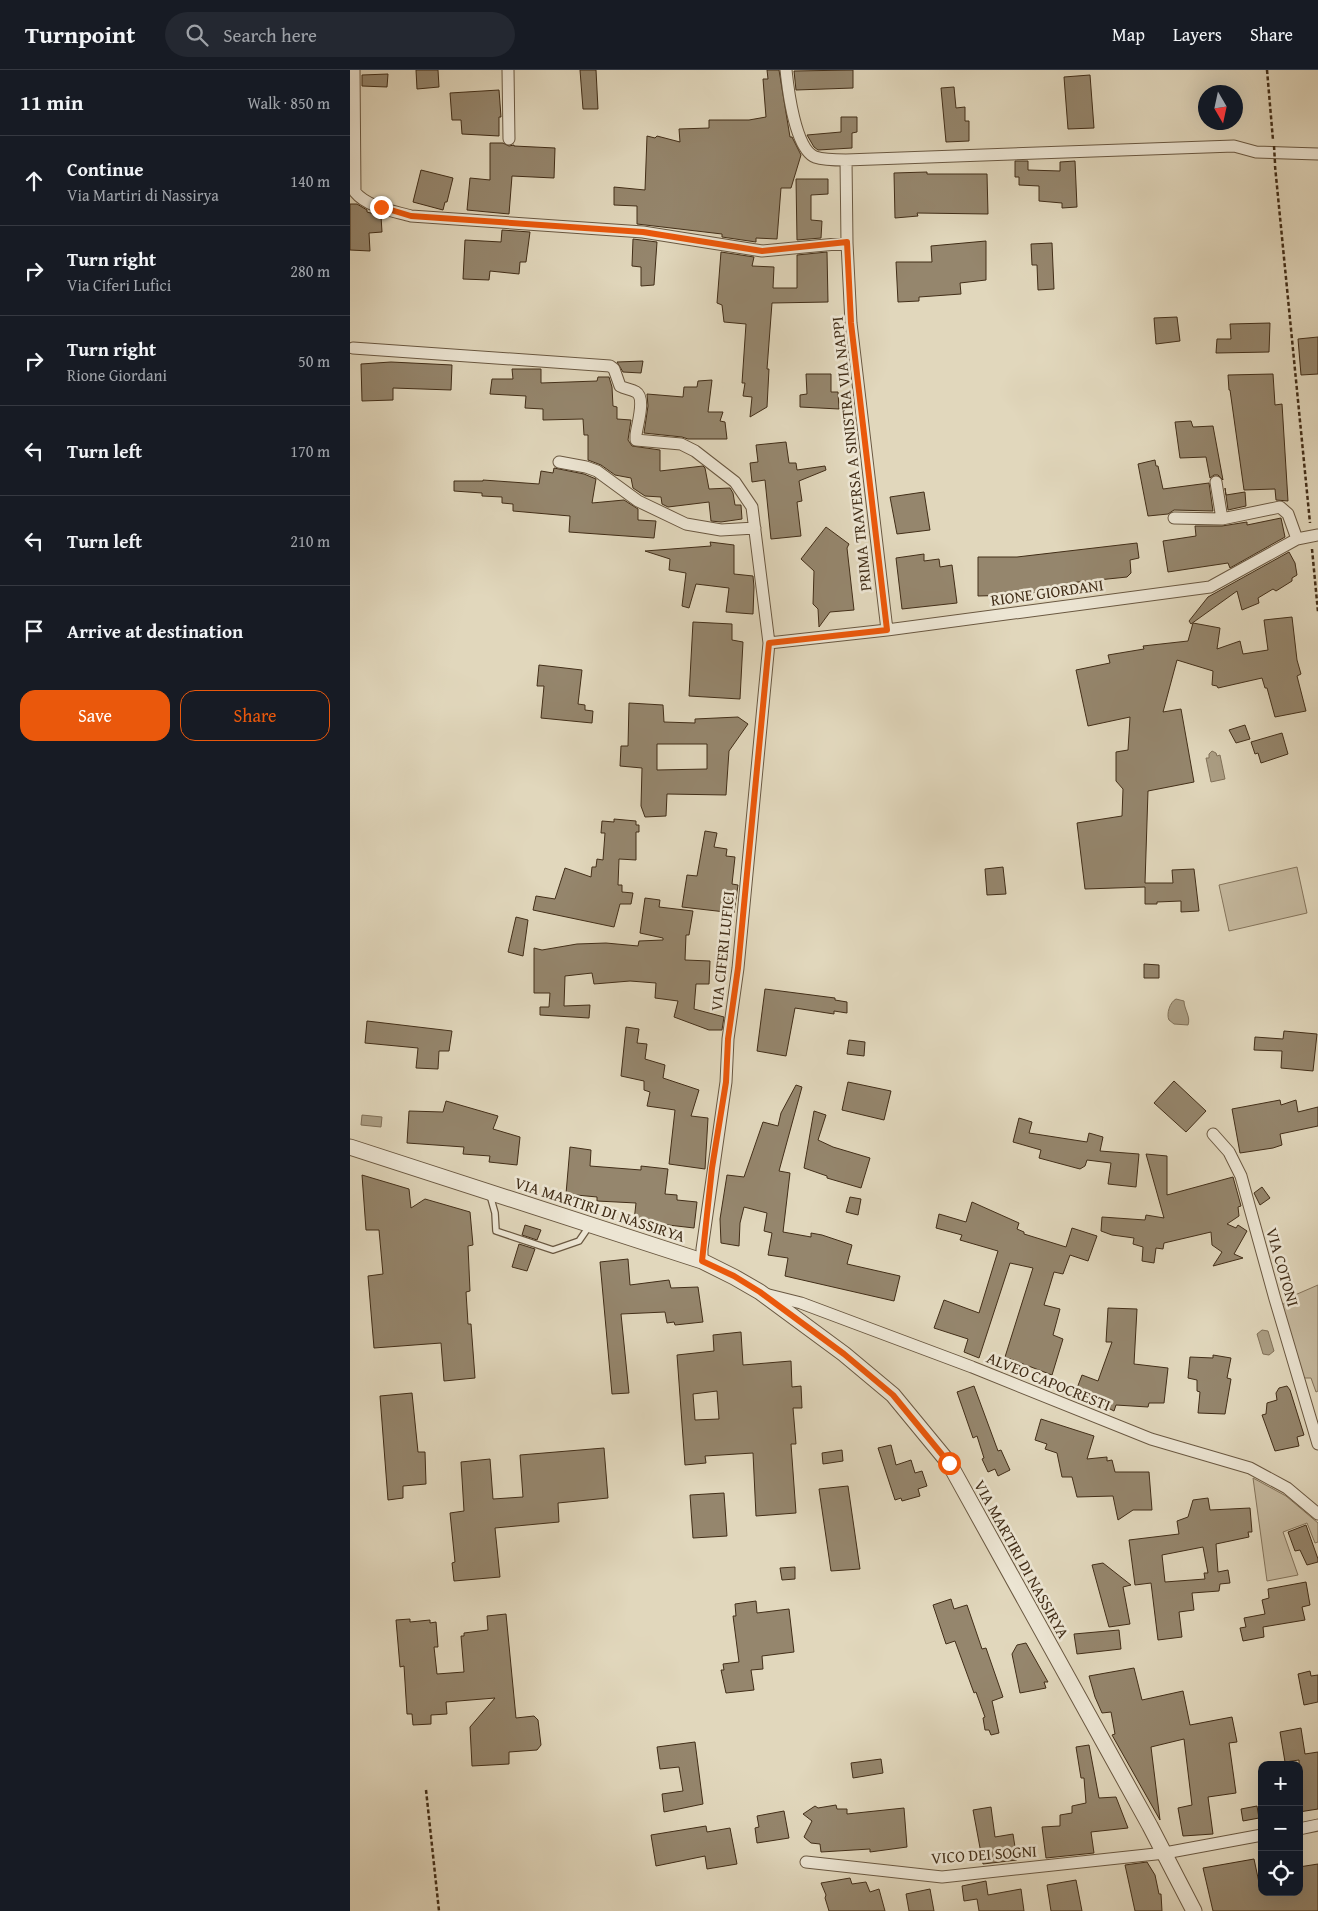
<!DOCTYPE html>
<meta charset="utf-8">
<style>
:root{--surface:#171b24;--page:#242831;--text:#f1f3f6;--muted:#9ea1a6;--line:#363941;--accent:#ea580c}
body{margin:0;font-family:"Gentium Book Plus",serif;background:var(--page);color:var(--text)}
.controls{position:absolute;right:15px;bottom:15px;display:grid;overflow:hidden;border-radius:10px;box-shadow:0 5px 20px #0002}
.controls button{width:45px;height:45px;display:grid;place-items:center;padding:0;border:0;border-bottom:1px solid var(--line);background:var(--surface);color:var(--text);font:25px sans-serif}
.compass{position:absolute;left:848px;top:15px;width:45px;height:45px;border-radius:50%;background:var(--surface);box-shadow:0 5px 20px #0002;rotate:171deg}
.stop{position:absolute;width:15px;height:15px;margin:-11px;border:4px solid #ea580c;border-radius:50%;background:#fff}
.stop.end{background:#ea580c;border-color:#fff;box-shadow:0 1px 5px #0008}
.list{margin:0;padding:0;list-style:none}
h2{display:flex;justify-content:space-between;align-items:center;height:65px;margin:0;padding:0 20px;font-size:21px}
h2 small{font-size:16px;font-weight:400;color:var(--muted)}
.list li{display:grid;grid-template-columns:32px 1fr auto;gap:15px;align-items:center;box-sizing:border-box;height:90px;padding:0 20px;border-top:1px solid var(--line)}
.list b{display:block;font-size:19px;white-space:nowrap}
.list p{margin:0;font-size:16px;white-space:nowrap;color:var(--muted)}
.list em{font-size:16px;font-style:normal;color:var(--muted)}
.actions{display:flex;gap:10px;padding:15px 20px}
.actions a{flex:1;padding:11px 0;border:1px solid var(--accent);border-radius:15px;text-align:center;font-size:18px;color:var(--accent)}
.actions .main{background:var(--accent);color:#fff}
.icon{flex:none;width:28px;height:28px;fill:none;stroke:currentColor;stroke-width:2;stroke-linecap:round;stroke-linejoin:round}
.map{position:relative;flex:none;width:968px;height:1841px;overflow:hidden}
header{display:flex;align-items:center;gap:30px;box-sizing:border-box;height:70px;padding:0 25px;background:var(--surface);border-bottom:1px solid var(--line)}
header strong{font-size:24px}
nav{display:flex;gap:28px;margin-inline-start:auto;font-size:18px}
.search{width:350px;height:45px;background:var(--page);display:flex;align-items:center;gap:12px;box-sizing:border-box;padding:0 18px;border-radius:28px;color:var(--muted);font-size:19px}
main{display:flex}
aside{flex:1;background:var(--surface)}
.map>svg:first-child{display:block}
.green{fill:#c6baa0;stroke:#84745c}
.water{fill:#ab9e84;stroke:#817159}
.building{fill:#95866d;stroke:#422e18;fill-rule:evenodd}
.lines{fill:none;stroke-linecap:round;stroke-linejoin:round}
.service-casing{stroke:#6a5841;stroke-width:8}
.minor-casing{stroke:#6a5841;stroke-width:13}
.tertiary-casing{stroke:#6a5841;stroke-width:17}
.path{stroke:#422e18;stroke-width:2.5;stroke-dasharray:4 2.5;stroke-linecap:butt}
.service{stroke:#ece5d3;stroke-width:5.5}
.minor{stroke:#ece5d3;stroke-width:11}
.tertiary{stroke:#ece5d3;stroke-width:15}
.path-bridge{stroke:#422e18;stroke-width:2.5;stroke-dasharray:4 2.5;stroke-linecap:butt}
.route{stroke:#ea580c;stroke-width:6}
.labels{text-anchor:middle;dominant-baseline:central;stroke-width:5;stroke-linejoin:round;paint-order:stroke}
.street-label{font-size:16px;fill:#422e18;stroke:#ece5d3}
</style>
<header>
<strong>Turnpoint</strong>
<div class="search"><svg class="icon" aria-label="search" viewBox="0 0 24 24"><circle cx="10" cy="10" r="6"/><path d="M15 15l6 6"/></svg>Search here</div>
<nav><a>Map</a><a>Layers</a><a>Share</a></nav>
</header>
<main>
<aside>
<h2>11 min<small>Walk · 850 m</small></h2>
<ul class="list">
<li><svg class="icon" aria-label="ahead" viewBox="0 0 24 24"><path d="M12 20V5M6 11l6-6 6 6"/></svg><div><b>Continue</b><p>Via Martiri di Nassirya</p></div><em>140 m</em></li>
<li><svg class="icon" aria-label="right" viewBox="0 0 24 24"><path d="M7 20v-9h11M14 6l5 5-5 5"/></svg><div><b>Turn right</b><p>Via Ciferi Lufici</p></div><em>280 m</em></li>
<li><svg class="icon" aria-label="right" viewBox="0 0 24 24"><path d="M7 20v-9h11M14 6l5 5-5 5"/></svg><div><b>Turn right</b><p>Rione Giordani</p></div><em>50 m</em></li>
<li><svg class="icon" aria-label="left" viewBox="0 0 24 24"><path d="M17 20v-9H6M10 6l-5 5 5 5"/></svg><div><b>Turn left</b></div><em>170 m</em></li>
<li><svg class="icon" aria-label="left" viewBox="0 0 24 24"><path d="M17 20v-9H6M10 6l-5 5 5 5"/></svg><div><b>Turn left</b></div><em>210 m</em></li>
<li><svg class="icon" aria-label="arrive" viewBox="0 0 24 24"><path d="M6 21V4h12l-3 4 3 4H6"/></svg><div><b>Arrive at destination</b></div></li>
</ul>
<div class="actions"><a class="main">Save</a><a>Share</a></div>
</aside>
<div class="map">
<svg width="968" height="1841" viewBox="0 0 968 1841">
<rect width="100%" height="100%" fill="#e1d7bc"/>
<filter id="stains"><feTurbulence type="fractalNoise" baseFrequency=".004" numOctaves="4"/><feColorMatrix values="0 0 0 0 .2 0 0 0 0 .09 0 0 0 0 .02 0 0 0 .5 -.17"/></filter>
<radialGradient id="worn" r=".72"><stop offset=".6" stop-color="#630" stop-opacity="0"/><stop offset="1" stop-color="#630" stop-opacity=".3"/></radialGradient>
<path class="green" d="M947,797L957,843L879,861L869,815Z
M968,1215V1321L966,1322L961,1308H953L932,1236L938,1228Z
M903,1408L936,1426L968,1453V1472L965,1473L957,1453L933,1462L948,1505L917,1511Z"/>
<path class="water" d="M862,681L866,683L867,686L870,685L875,709L861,712L856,688H859V684Z
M826,929L834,931C834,939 841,947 838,955L824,954L819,950C816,944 820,932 826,929Z
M12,1045L32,1047L31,1057L11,1055Z
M912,1260L918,1261L924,1281L919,1285L913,1284L907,1264Z"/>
<path class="building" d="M66,0H88L89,17L67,19Z
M230,0H246L248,39H233Z
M417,0H429L440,67H442L451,85L441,118H431L427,169L406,168V172L372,167V164L287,154V136L264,135V117L295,120L297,66L305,68L307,66L330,72L329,59L359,58V50H399L416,47L413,9H418Z
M503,0V18L446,20L444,1Z
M38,4L37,17L12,16V5Z
M740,5L744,58L718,59L714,7Z
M604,17L606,38L615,37V51H619V71L596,72L591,18Z
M149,20L151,47H149V66L112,64L111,50H102L100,23Z
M491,47H507V62L502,63V78L468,80L464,77L457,65L491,62Z
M140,73H153L159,76L164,75V76L205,78L204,108L162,106L159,144L117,140L120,108L140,110Z
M665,91H678V100L710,101V92L725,91L727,137L712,138V133L689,131V116L669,115V107H665Z
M71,100L103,108L97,132H95L93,140L63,132Z
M577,102V104H637L638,144L567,143L568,146L545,148L544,103Z
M446,109H478V124L461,125V150L472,151L471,168L447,170Z
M0,134H7L17,140V142L31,146L32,162L19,163L20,181L0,180Z
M152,160L180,162L176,192H170L169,204L140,201L139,210L113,209L115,170L151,172Z
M283,169L307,172L304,215L291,216V197L282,196Z
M636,171V210L610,213L611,224L569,227V231L548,232L546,192H582L581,176Z
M702,173L704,219L688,220L687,195H682L681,174Z
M371,182L404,187L402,196L424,197L423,218H447V185L477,182L478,232L422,233L417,299H419L417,337L400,347L402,327L393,326L395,313H392L396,254L374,252L372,235L367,233Z
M827,247L830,271L806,274L804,248Z
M920,253L919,282L866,283L867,269H881L880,254Z
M968,267V304L951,305L948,269Z
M293,291L291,303L273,302L267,292Z
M41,292L102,295L101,320L43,318V330L12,331L11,294Z
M162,299H191V313L247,311L248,307H259L262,317L263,336L267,337V349L281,350L278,370L282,376L310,380V401L353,396L355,398L359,419L380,418L383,423L385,435H391L392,449L371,452L361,451L359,432L318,437L312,434L311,427L295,426L283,418L281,408L265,405L251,395L238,390V365H234L233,349L193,350V339L175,338L176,326L140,324L142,309H163Z
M456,304H481V322H488L489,339L450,337V325L457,324Z
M923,304L925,335L932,334L938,431L926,430L925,419L894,420L880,320H879L878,305Z
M362,310L358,342H373L370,351L375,352L377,369H338L332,367L294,363L298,336L297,324L333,327L334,317H347L348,311Z
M841,351L843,357L863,356L873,410L868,405H864L860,408L856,387L830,388L825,352Z
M436,372L439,393H446L447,400L475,396L476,400L449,411L452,431L447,432L451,466L421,469L415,410L402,412L400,393L408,392L406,375Z
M805,390L806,396H808L813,419L859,413L863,441L824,440L818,444L798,446L788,394Z
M204,398L234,404L246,409L242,433L274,430L288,439V450L306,451L304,468L219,462L220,446L163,441V434L152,433V427L132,426V423L104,421V411H133V410L189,414L191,401L203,403Z
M875,418L876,425L895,422L896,436L878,440Z
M574,422L580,460L547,464L540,427Z
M931,448L935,467L880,498L878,493L818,502L813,471L846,466L845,456H872L897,452V455Z
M476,457L499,474L497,478L504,540L480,542L469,557L468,539L463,534L464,501L451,489Z
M360,472L384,475V504L403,506L404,517L403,544L376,542L379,518L346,514L339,538L332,536L336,503L319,500L320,489L295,481L361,476Z
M787,473L789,488L780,490L781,503L777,507L719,513V518L665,525L628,526V487H667Z
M939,482L945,493L947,505L942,508V511L926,521L923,519L908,528L909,533L892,540L887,521L841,554L839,551L858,527Z
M574,484V491L589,489L590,497L602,495L607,533L552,539L546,488Z
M942,547L947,590L951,604L947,606L956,641L925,647L917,618H915L912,608L868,618L867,616L862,615L863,601L827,590L813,642L831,639L844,712L798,721L795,813H823L822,800L844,799L849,841L831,842V831L807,832V834H795V817L735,819L727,753L772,746L773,719L766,711V682L778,680L780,647L738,656L726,600L760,593L758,585L794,579L793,576L838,571L843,553L870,558L867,579L890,571L893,584L918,580L914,550Z
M343,552L382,554V570L393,572L390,629L339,626Z
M189,595L232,600L228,634L235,635V640L243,641L242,653L191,648L194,616H187Z
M279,633L313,635L314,652L345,653V649L388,647L398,654L379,681L376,725L317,724L316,746L295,747L291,736L292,698L270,696L271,676H278ZM307,674H357V699L307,700Z
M895,655L900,669L886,673L879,660Z
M932,663L938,684L911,693L908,683L905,684L901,672Z
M264,749L286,751V755H289V762H286V790L269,789L268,815H272V822L283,823L281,834H270L264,857L183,840L186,826L205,829L215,798L241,807L242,797H246L247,789L253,790L255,763H251L252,751L264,752Z
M355,761L367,763L364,777L377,779L376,786L385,787L382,814L388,815L384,843L332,837L337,805L347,806Z
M653,797L656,824L637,825L635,799Z
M295,828L310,830L309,837L343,841L339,865H336L335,890L360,891L359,914H346L344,939L374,947L372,960H359L324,947L328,931L305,928L306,913L280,911L244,914L242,903L215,906L214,936L240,935L239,948L190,945V937H199L200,923H184V878L192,880L227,874L256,873L288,876L289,871L313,870V868L290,863Z
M166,847L178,850L173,886L158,882Z
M794,894L809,895V908H794Z
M415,919L485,928V930L497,932V943L484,941V944L445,938L436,986L407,981Z
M17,951L102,961L99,981H89L88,999L66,998L68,978L15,973Z
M276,957L289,959L287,973L297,974L295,989L315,995L313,1008L349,1020L341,1046L358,1048L355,1099L319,1094L325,1040L297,1036L300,1022L294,1020V1011L271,1006Z
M934,961L967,964L963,1001L931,998L932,981L904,980L905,967L933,969Z
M499,970L515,972L514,986L497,984Z
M824,1011L856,1041L836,1062L804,1033Z
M498,1012L541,1021L534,1050L492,1040Z
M446,1015L452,1017L429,1101L440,1103L433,1162L461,1167V1163L472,1165L502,1175L497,1194L550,1206L544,1231L435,1206L438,1188L418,1185L422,1163L414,1161L417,1143L394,1137L390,1153L389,1176L371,1173L370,1149L377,1105L394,1107L413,1052L428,1056L431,1043Z
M930,1030L931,1035L946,1030L948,1042L968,1037V1056L930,1064L932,1075L923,1078L890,1083L882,1039Z
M96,1031L148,1046L143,1059L170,1067L167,1095L139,1092L140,1086L113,1084L114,1077L57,1073L59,1041L93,1042Z
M464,1041L476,1045L468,1070L483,1077L520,1088L511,1118L477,1108V1106L454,1098Z
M669,1048L682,1052L679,1063L737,1072L739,1063L753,1067L750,1081L789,1084L786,1117L758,1114L761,1093L737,1090L735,1096L730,1099L689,1088L691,1080L663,1072Z
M220,1077L241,1080L240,1096L291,1100V1096L318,1099L315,1124L327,1125V1130L347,1132L344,1158L284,1151L286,1133L247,1131V1127L216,1124Z
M796,1084L817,1086V1125L883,1107L891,1136L888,1137L889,1146L877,1154L886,1158L888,1155L897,1161L884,1184L893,1188L863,1196L872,1182L862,1175L861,1162L814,1173L813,1179L806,1178L804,1193L792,1191L793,1177L783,1174L784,1168L762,1165L751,1161L752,1147L795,1150L796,1145L814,1148Z
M12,1105L59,1119L61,1138L75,1129L120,1142L123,1175L118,1176L120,1221L116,1222L118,1254H121L125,1308L94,1311L91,1273L24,1278L18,1206L33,1204L29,1160H16Z
M912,1117L920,1128L910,1135L904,1123Z
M500,1127L511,1129L508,1145L496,1142Z
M622,1132L669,1153L667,1159L674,1162V1164L716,1177L722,1158L747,1166L738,1191L720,1185L713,1204L704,1202L694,1235L710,1239L703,1265L713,1269L702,1305L655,1287L683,1198L660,1193L629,1288L614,1282L618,1269L584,1258L594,1230L629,1243L648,1181L610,1170L612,1165L586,1158L589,1144L616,1152Z
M175,1155L191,1160L187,1170L172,1165Z
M169,1174L185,1179L177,1201L162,1197Z
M278,1189L280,1215L319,1210L321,1218L348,1217L353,1252L325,1255L324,1252L317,1253L315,1242L271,1244L279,1323L262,1324L250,1192Z
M758,1238L787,1239L784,1294L818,1298L814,1333H799L798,1337L766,1335L764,1341L736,1327L734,1331L724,1326L732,1305L748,1311L762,1272H756Z
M391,1262L393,1295L441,1291L442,1317L451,1316L452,1338H443L446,1374H441L446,1443L406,1446L403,1383L355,1386L356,1393L335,1395L327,1285L364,1281L363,1265ZM367,1321L369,1349L345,1350L343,1324Z
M863,1285L881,1288L877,1308L881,1309L875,1344L848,1343L850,1322L847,1321V1310L838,1308L840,1287L863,1288Z
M624,1316L648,1381L651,1380L660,1400L648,1406L645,1399L638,1402L632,1389L634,1388L627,1366L623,1368L607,1322Z
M937,1316L940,1320L954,1365L947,1367L949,1376L925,1381L912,1345L916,1344L917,1333L927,1330L926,1323L929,1318Z
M62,1323L68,1382H75L76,1414L53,1416V1428L38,1430L30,1326Z
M691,1349L744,1366L737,1389L757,1387V1391L762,1390L765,1402H799L802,1440H783L768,1450L763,1426L727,1427L722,1407H712L707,1383L695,1379L697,1374L685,1370Z
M541,1375L546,1395L561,1390L565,1403L572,1401L577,1416L568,1419L570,1426L552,1431L551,1428L545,1430L528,1378Z
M254,1378L258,1428L208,1433L209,1452L145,1458L150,1507L104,1511L102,1493L105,1492L100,1443L114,1441L111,1392L140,1389L143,1429L173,1427L170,1385Z
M492,1380L493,1391L473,1394L472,1383Z
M498,1416L510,1499L481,1501L469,1419Z
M374,1423L377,1466L343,1468L340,1425Z
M858,1428L860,1440L900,1438L902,1462H898L899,1467L866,1474L868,1502L878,1500L880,1513L870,1514L869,1521L842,1523L844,1540L829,1542L832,1567L808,1570L801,1513L785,1515L779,1470L829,1464L827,1451L838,1447L843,1430ZM853,1477L858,1503H854L855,1509L815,1512L812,1485Z
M956,1455L968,1489V1492L957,1495L950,1480L945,1481L938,1462Z
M753,1493L781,1515L773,1517L780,1554L759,1557L742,1495Z
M445,1497V1509L432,1510L430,1498Z
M956,1512L960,1535L952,1537L955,1550L913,1557L914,1567L893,1571L890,1558L896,1557L894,1548L915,1544L912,1530L919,1528L918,1519Z
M601,1529L604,1539L617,1535L632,1579L636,1578L653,1627L642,1631L649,1663L641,1665L639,1660H635L633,1648L635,1647L626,1622L624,1623L605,1571L596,1574L583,1535Z
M406,1531L407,1543L439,1539L444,1582L412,1586L413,1599L401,1600L404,1620L376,1623L371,1600H374L373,1594L389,1592L383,1546H386L385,1534Z
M156,1544L166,1648L184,1646L188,1650L191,1675L187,1680L159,1682V1694L122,1696L120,1657L145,1628L96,1632L97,1644L81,1645V1654L63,1655L62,1644H57L54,1596L50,1597L46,1550L60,1549V1552L80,1550V1553L86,1552L88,1577H84L87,1604L114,1602L111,1566H114V1563L138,1560L137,1546Z
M769,1560L771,1579L727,1584L724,1564Z
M676,1573L698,1612H694L696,1618L670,1623L662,1584L667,1575Z
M784,1598L792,1630L833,1621L840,1655L882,1647L887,1672L879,1673L886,1723L858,1727L863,1764L833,1766L828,1738L842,1735L834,1669L801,1677L810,1750L762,1665L765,1664L761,1642L752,1643L745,1627L739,1606Z
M960,1601L961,1606L968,1605V1632L954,1635L948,1604Z
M951,1658L955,1684L968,1682V1739L949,1742V1690L935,1692L930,1662Z
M345,1672L353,1734L314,1742L312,1724L333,1721L329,1697L310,1699L307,1677Z
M739,1675L749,1728L766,1727L778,1758L741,1762L744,1783L696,1788L692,1757L710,1756V1745L722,1743V1736L736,1733L734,1708H731L726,1677Z
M531,1689L533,1703L503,1708L501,1693Z
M486,1735L487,1739H497V1744L554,1738L557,1777L520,1782V1779L471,1782L470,1774L461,1773L454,1767L462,1751L453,1744L465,1736L468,1738Z
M907,1736L909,1748L893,1751L891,1739Z
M641,1737L645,1767L663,1764L667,1790L633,1794L623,1740Z
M434,1741L439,1768L407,1773L405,1758L409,1757L407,1746Z
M356,1756L357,1762L380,1758L387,1794L357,1799L355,1786L306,1796L301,1765Z
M904,1789L911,1822H949V1797L968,1794V1841H863L853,1798Z
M797,1792L805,1805L809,1824H811L812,1841H785L775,1795Z
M500,1808L502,1814L516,1812L520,1822L529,1819L535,1841H479L475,1828L476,1825L471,1813Z
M726,1810L732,1841H701L697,1815Z
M636,1811L638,1825L671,1819L674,1841H629L627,1829L614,1831L612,1816Z
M580,1819L584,1841H559L556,1824Z"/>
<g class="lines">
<defs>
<path id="service" d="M140,1125L145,1143L146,1161L203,1180L229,1171L240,1155"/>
<path id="minor" d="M4,0L5,122C17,137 43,141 61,146L293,162L412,181L497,173
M158,0L159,69
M436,0C438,19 445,79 465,87C474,90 487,90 496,90L497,173L501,253L537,560
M496,90L884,76L906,82L968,84
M3,278L260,296L264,299L270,316C275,319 281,319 286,322C296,328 287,355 286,365V370L331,374L345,381L385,412L402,437L419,573L388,898L378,969L376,1012L352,1179V1191
M209,392L236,397L247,401L288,431L336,454L371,460L405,458
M866,412L872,449L930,437L938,444L947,469
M824,448L872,449
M419,573L537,560L860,517L947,469L968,465
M863,1064L879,1082L891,1106L925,1229L968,1374
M415,1224L451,1233L622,1297L801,1369L900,1398L937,1418L968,1444
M949,1759L968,1755
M456,1792L592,1807L815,1783L912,1765"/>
<path id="tertiary" d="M0,1077L352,1191L384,1207L410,1222L494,1284L543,1325L599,1393L800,1756L844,1841"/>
</defs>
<use href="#service" class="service-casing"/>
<use href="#minor" class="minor-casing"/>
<use href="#tertiary" class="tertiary-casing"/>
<path class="path" d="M917,0L923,70
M925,96L960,453
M962,479L968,542
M76,1720L89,1841"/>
<use href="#service" class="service"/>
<use href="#minor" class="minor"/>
<use href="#tertiary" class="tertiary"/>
<path class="path-bridge" d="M924,76L925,93"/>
</g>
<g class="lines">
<path class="route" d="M31,137L61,146L293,162L412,181L497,172L501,253L537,560L419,573L388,898L378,969L376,1012L362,1098L352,1191L384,1206L410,1222L494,1284L543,1325L599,1393"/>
</g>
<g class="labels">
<g class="street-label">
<text transform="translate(501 384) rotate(-96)">PRIMA TRAVERSA A SINISTRA VIA NAPPI</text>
<text transform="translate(697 522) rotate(-8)">RIONE GIORDANI</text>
<text transform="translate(372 881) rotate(-84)">VIA CIFERI LUFICI</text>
<text transform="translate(250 1139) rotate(18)">VIA MARTIRI DI NASSIRYA</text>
<text transform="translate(933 1197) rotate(74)">VIA COTONI</text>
<text transform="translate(699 1311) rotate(22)">ALVEO CAPOCRESTI</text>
<text transform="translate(672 1489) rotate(61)">VIA MARTIRI DI NASSIRYA</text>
<text transform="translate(634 1784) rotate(-4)">VICO DEI SOGNI</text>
</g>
</g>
<rect width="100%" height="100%" filter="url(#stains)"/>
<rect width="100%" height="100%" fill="url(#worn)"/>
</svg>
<div class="controls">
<button>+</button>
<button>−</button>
<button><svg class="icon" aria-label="locate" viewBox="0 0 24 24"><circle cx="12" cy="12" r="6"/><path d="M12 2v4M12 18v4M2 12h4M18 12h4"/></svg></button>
</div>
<svg class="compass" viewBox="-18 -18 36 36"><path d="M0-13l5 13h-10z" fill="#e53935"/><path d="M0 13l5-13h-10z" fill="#9ea1a6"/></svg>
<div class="stop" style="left:599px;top:1393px"></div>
<div class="stop end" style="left:31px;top:137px"></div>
</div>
</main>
